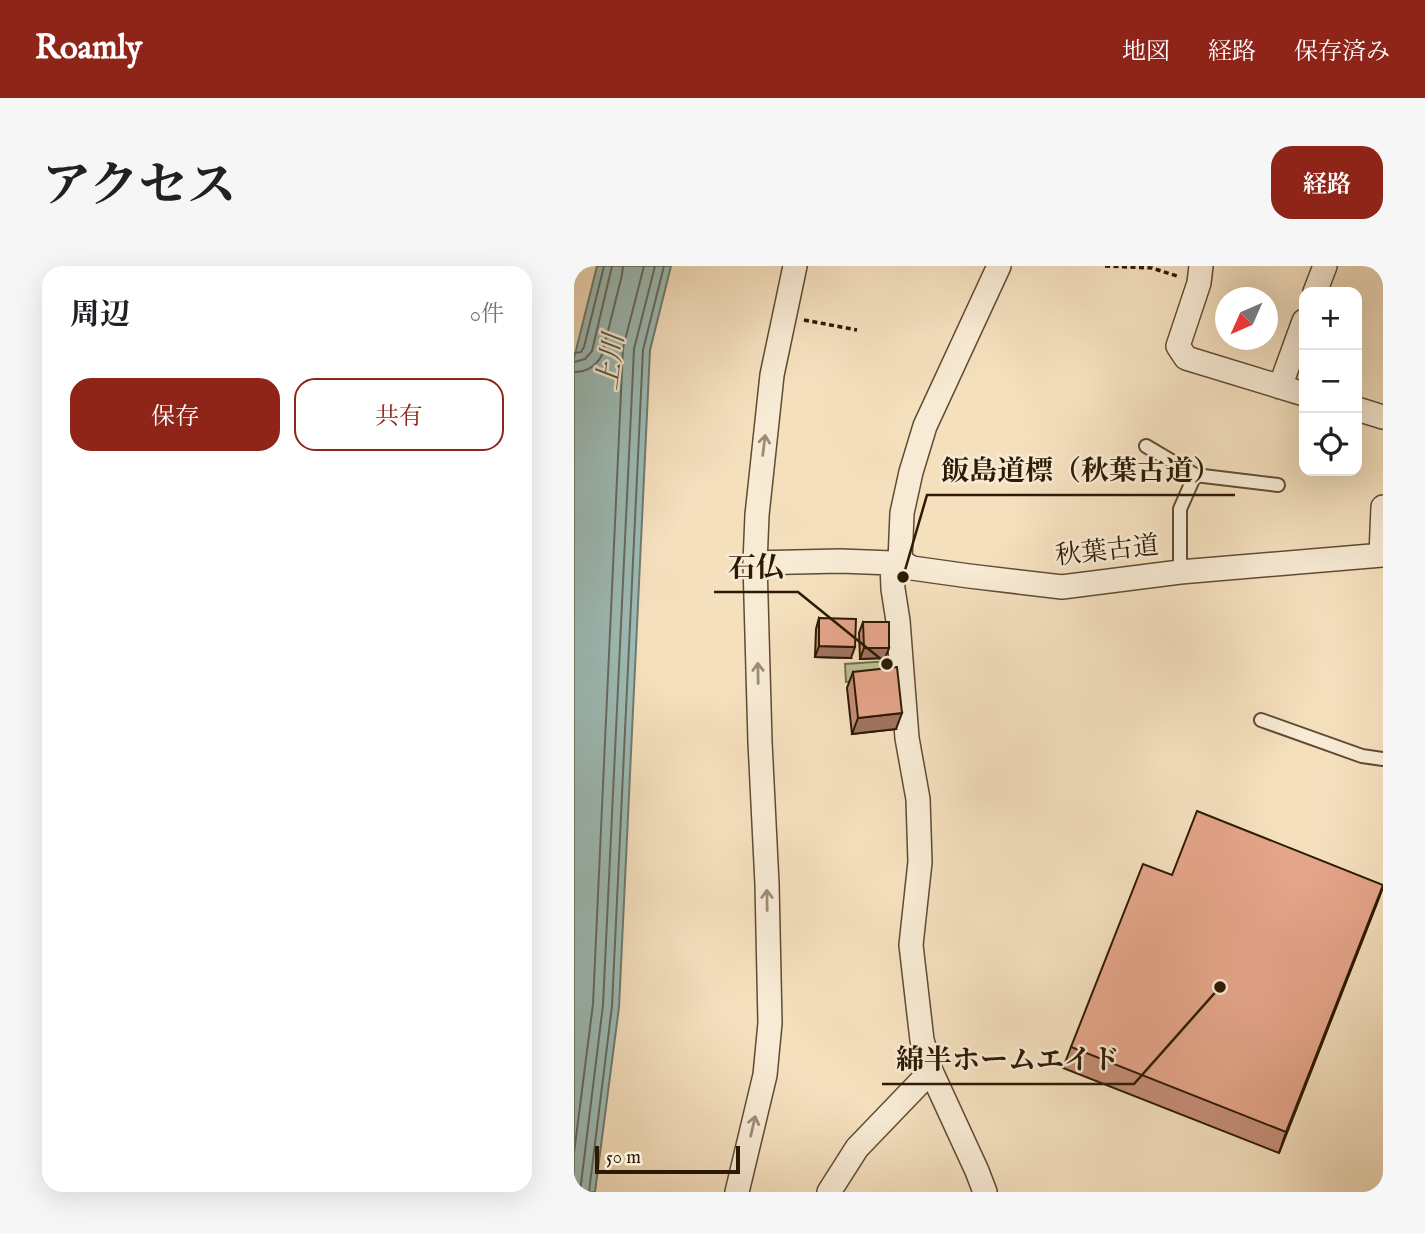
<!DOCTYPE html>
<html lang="ja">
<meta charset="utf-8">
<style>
:root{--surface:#fff;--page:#f6f6f6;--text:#202124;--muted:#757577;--line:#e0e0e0;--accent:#8f2418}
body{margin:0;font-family:"IM FELL English","Noto Serif JP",serif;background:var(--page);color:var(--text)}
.controls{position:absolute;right:21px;top:21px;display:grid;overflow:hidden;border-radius:14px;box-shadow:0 7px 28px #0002}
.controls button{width:63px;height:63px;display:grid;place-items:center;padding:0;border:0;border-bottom:2px solid var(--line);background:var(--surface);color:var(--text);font:35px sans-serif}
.compass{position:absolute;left:641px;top:21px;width:63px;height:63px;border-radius:50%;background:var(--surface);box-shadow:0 7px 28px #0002;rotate:225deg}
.scale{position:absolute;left:21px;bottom:18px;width:145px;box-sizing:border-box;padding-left:7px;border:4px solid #2d1a04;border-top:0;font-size:19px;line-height:24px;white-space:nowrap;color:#2d1a04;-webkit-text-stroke:5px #f8ebd5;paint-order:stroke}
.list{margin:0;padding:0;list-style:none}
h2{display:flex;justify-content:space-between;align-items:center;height:91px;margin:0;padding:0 28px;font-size:30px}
h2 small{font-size:23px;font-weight:400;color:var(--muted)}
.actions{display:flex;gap:14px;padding:21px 28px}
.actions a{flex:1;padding:16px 0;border:2px solid var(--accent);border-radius:21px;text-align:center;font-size:24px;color:var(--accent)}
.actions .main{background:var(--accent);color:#fff}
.icon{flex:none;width:38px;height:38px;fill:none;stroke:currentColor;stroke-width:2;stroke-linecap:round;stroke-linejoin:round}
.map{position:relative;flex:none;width:809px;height:926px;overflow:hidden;border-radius:21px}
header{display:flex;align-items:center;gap:42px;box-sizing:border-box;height:98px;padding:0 35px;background:var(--accent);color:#fff}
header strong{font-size:33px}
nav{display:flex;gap:38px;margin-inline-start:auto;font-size:24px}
.intro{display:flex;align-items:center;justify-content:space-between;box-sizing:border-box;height:168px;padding:0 42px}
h1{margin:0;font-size:49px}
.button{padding:18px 32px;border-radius:21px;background:var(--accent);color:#fff;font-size:24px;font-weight:700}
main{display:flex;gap:42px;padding:0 42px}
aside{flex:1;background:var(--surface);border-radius:21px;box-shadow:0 7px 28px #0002}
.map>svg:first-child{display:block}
.green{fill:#bac293;stroke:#746e4c;stroke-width:2}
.water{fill:#9dbcb7;stroke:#707b6f;stroke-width:2}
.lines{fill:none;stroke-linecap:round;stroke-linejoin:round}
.shore{stroke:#656b5e;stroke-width:2}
.lane-casing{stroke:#5f4c32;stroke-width:16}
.street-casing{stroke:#5f4c32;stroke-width:26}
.path{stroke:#2d1a04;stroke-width:3.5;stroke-dasharray:5 3.5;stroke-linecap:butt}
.lane{stroke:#f8ebd5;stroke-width:12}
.street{stroke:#f8ebd5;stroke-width:23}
.wall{fill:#c58e77;stroke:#2d1a04;stroke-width:2}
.shaded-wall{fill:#a07461;stroke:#2d1a04;stroke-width:2}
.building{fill:#e5a58a;stroke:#2d1a04;stroke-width:2}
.oneway{stroke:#9d8d77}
.labels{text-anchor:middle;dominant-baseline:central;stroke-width:5;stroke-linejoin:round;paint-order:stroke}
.street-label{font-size:26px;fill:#2d1a04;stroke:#f8ebd5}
.water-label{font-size:28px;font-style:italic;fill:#545343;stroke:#f8ebd5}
.leader{fill:none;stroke:#2d1a04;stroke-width:2.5}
.callout-dot{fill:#2d1a04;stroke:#f8ebd5;stroke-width:2.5}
.callout-label{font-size:28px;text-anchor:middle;font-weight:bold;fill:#2d1a04;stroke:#f8ebd5;stroke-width:5;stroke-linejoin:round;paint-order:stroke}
</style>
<header>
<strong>Roamly</strong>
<nav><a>地図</a><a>経路</a><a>保存済み</a></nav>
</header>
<div class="intro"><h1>アクセス</h1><a class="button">経路</a></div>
<main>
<aside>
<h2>周辺<small>0件</small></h2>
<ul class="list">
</ul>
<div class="actions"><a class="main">保存</a><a>共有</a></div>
</aside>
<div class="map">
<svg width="809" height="926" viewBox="0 0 809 926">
<rect width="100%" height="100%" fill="#f5e0be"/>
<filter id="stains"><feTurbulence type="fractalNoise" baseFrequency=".00286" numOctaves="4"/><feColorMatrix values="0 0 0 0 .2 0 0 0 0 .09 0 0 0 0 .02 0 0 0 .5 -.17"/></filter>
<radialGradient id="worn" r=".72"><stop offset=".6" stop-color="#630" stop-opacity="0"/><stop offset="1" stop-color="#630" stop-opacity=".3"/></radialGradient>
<path class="green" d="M315,395L316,413L272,416L271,398Z"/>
<path class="water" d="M23,0H97L76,84L45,741L21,926H0V92Z"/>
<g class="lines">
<path class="shore" d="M0,87L7,86L10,81L30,0
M0,96L11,93L18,85L38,0
M0,106C13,106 22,100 28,89L48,9L49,0
M0,887L19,738L49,82L70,0
M6,926L29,739L60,83L81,0
M15,926L38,740L69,84L90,0"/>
<defs>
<path id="lane" d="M572,180L621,209L704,219
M606,306V243L621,209
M687,454L788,490L809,493"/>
<path id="street" d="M627,0L625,17L604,80L612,92L730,128
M741,26L751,0
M706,121L730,55
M783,143L809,151
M807,289L809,241
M326,295L328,247L337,206L351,160L425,0
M181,297L266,295L318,297L326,295L338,302L395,310L488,321L606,306L809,289
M318,297L319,323L324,355L333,472L344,533L346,596L337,679L348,774L357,805L403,905L411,926
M163,926L191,809L196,757L193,618L186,476L181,297L183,249L198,109L221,0
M255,926L283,882L357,805"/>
</defs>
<use href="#lane" class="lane-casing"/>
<use href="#street" class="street-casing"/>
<path class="path" d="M531,0L578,2L606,11
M230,54L283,64"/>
<use href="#lane" class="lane"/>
<use href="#street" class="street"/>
</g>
<path class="wall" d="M245,352L277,392L241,391L242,363Z
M289,356L315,382L311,392L286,393L285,367Z
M279,406L322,463L278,468L273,422Z
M598,609L809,621L705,887L489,802L497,781Z"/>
<path class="shaded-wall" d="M245,380L281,381L277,392L241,391Z
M290,382H315L311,392L286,393Z
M328,447L322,463L278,468L284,452Z
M809,621L802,640L705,887L712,866Z"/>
<path class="building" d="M245,352L282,353L281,381L245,380Z
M289,356H315V382H290Z
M323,401L328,447L284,452L279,406Z
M623,545L809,619L712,866L497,781L569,598L598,609Z"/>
<defs><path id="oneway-shaft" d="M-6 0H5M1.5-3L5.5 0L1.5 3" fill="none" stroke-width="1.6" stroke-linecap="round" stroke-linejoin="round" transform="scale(1.75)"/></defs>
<g class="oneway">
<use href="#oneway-shaft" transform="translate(190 179) rotate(-83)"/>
<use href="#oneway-shaft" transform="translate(184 407) rotate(-91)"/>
<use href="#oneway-shaft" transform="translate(193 634) rotate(-91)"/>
<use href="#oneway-shaft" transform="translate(179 860) rotate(-77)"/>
</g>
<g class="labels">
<g class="street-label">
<text transform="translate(533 285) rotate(-6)">秋葉古道</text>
</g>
<g class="water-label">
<text transform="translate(38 96) rotate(-83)">上川</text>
</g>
</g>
<path class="leader" d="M329 311L353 229H661M313 398L224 326H140M646 721L560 818H308"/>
<g class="callout-dot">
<circle cx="329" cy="311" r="7"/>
<circle cx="313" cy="398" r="7"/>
<circle cx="646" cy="721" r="7"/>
</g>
<g class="callout-label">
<text x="507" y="214">飯島道標（秋葉古道）</text>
<text x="182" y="311">石仏</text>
<text x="434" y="803">綿半ホームエイド</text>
</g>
<rect width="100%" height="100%" filter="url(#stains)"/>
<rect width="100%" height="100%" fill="url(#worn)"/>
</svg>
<div class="controls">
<button>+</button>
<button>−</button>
<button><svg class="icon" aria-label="locate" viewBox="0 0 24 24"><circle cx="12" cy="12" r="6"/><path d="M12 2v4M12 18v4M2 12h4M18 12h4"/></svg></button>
</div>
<svg class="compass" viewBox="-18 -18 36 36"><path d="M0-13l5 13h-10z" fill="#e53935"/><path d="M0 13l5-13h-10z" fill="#757577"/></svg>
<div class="scale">50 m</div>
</div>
</main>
